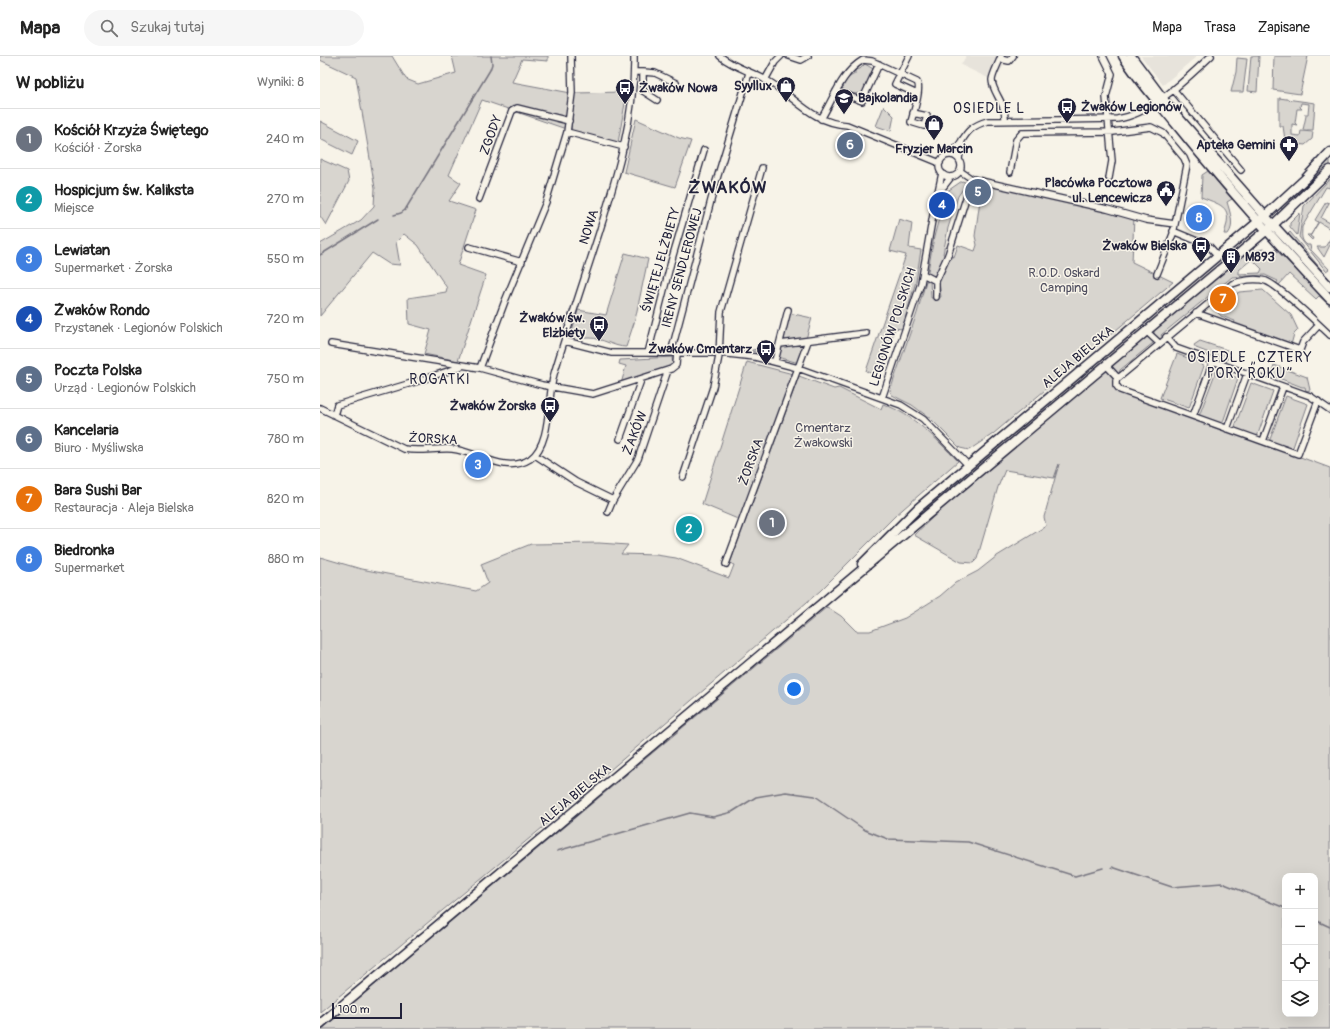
<!DOCTYPE html>
<html lang="pl">
<meta charset="utf-8">
<style>
:root{--surface:#fff;--page:#f6f6f6;--text:#222;--muted:#767676;--line:#e0e0e0;--accent:#22223b}
body{margin:0;font-family:Pangolin,sans-serif;background:var(--page);color:var(--text)}
.controls{position:absolute;right:12px;bottom:12px;display:grid;overflow:hidden;border-radius:8px;box-shadow:0 4px 16px #0002}
.controls button{width:36px;height:36px;display:grid;place-items:center;padding:0;border:0;border-bottom:1px solid var(--line);background:var(--surface);color:var(--text);font:20px sans-serif}
.scale{position:absolute;left:12px;bottom:10px;width:70px;box-sizing:border-box;padding-left:4px;border:2px solid #22223b;border-top:0;font-size:11px;line-height:14px;white-space:nowrap;color:#22223b;-webkit-text-stroke:3px #f7f3e8;paint-order:stroke}
.you{position:absolute;left:474px;top:633px;width:14px;height:14px;margin:-10px;border:3px solid #fff;border-radius:50%;background:#1a73e8;box-shadow:0 0 0 6px #1a73e833}
.badge{display:grid;place-items:center;width:26px;height:26px;border-radius:50%;background:var(--accent);color:#fff;font-size:13px;font-weight:700}
.pin{position:absolute;translate:-50% -50%;border:2px solid #fff;box-shadow:0 1px 4px #0006}
.list{margin:0;padding:0;list-style:none}
h2{display:flex;justify-content:space-between;align-items:center;height:52px;margin:0;padding:0 16px;font-size:17px}
h2 small{font-size:13px;font-weight:400;color:var(--muted)}
.list li{display:grid;grid-template-columns:26px 1fr auto;gap:12px;align-items:center;box-sizing:border-box;height:60px;padding:0 16px;border-top:1px solid var(--line)}
.list b{display:block;font-size:15px;white-space:nowrap}
.list p{margin:0;font-size:13px;white-space:nowrap;color:var(--muted)}
.list em{font-size:13px;font-style:normal;color:var(--muted)}
.icon{flex:none;width:22px;height:22px;fill:none;stroke:currentColor;stroke-width:2;stroke-linecap:round;stroke-linejoin:round}
.map{position:relative;flex:none;width:1010px;height:973px;overflow:hidden}
header{display:flex;align-items:center;gap:24px;box-sizing:border-box;height:56px;padding:0 20px;background:var(--surface);border-bottom:1px solid var(--line)}
header strong{font-size:19px}
nav{display:flex;gap:22px;margin-inline-start:auto;font-size:14px}
.search{width:280px;height:36px;background:var(--page);display:flex;align-items:center;gap:10px;box-sizing:border-box;padding:0 14px;border-radius:22px;color:var(--muted);font-size:15px}
main{display:flex}
aside{flex:1;background:var(--surface)}
.map>svg:first-child{display:block}
.built{fill:#e7e3db}
.green{fill:#d8d5cf;stroke:#7d7c85;fill-rule:evenodd}
.lines{fill:none;stroke-linecap:round;stroke-linejoin:round}
.stream{stroke:#76747f;stroke-width:1.5}
.street-casing{stroke:#22223b;stroke-width:8}
.secondary-casing{stroke:#22223b;stroke-width:11}
.street{stroke:#f7f3e8;stroke-width:5.5}
.secondary{stroke:#f7f3e8;stroke-width:8}
.labels{text-anchor:middle;dominant-baseline:central;stroke-width:3;stroke-linejoin:round;paint-order:stroke}
.poi-label{font-size:13px;font-weight:bold;fill:#22223b;stroke:#f7f3e8;text-anchor:end}
.street-label{font-size:13px;fill:#22223b;stroke:#f7f3e8}
.park-label{font-size:13px;fill:#504f60;stroke:#f7f3e8}
.neighbourhood-label{font-size:14px;letter-spacing:1px;fill:#22223b;stroke:#f7f3e8}
.district-label{font-size:17px;font-weight:bold;letter-spacing:1px;fill:#22223b;stroke:#f7f3e8}
</style>
<header>
<strong>Mapa</strong>
<div class="search"><svg class="icon" aria-label="search" viewBox="0 0 24 24"><circle cx="10" cy="10" r="6"/><path d="M15 15l6 6"/></svg>Szukaj tutaj</div>
<nav><a>Mapa</a><a>Trasa</a><a>Zapisane</a></nav>
</header>
<main>
<aside>
<h2>W pobliżu<small>Wyniki: 8</small></h2>
<ul class="list">
<li><span class="badge" style="background:#6b7280">1</span><div><b>Kościół Krzyża Świętego</b><p>Kościół · Żorska</p></div><em>240 m</em></li>
<li><span class="badge" style="background:#0f9aa8">2</span><div><b>Hospicjum św. Kaliksta</b><p>Miejsce</p></div><em>270 m</em></li>
<li><span class="badge" style="background:#3f7fe0">3</span><div><b>Lewiatan</b><p>Supermarket · Żorska</p></div><em>550 m</em></li>
<li><span class="badge" style="background:#1a4fb4">4</span><div><b>Żwaków Rondo</b><p>Przystanek · Legionów Polskich</p></div><em>720 m</em></li>
<li><span class="badge" style="background:#5c6f8a">5</span><div><b>Poczta Polska</b><p>Urząd · Legionów Polskich</p></div><em>750 m</em></li>
<li><span class="badge" style="background:#5c6f8a">6</span><div><b>Kancelaria</b><p>Biuro · Myśliwska</p></div><em>780 m</em></li>
<li><span class="badge" style="background:#e8710a">7</span><div><b>Bara Sushi Bar</b><p>Restauracja · Aleja Bielska</p></div><em>820 m</em></li>
<li><span class="badge" style="background:#3f7fe0">8</span><div><b>Biedronka</b><p>Supermarket</p></div><em>880 m</em></li>
</ul>
</aside>
<div class="map">
<svg width="1010" height="973" viewBox="0 0 1010 973">
<rect width="100%" height="100%" fill="#f7f3e8"/>
<filter id="ink" filterUnits="userSpaceOnUse"><feTurbulence type="fractalNoise" baseFrequency=".025" numOctaves="2"/><feDisplacementMap in="SourceGraphic" scale="8" xChannelSelector="R" yChannelSelector="G"/><feConvolveMatrix kernelMatrix="1 2 1 2 8 2 1 2 1" color-interpolation-filters="sRGB"/></filter>
<g filter="url(#ink)">
<path class="built" d="M646,0H690L674,25L641,9Z
M821,0H877L843,29Z"/>
<path class="green" d="M0,0H72L86,23L98,28L136,17L132,0H228V5L202,3L192,26L251,37L246,73L162,44L129,119L141,127L129,145L156,154L138,209L166,219L138,305L104,298L111,274L89,268L88,242L126,236L127,232L98,189L84,178L76,186L80,209L69,208L52,197L0,260V188L41,164L54,150L55,132L36,21L0,4Z
M931,0H939L937,36L928,35Z
M954,0H988L980,38L953,34Z
M917,2L927,3L923,36H911L916,16Z
M545,8L555,14L545,37L533,38L522,33L527,22L535,18V13H540Z
M307,36L298,87L251,74L254,37Z
M959,42L995,47L993,74H983L986,60L984,58H988L989,48L981,47L980,51L982,53H977L975,67L977,69L972,68V79L980,80L981,75L993,76L992,83L985,89L977,88V86L965,84L963,70H959Z
M564,50L574,60L571,75L556,70Z
M316,63L359,82L371,85L355,131L304,116Z
M0,65L38,85L32,99L0,83Z
M1010,100V110L964,155L961,152Z
M0,103L27,115L29,125L6,169L0,160Z
M888,115L912,143L907,146C910,156 915,170 908,178H904C913,151 904,150 881,141L882,119Z
M1010,123V132L1006,131L982,171C982,178 980,184 987,189H990L991,194L1009,213L1006,215L979,181L984,150Z
M642,125L647,127L638,140L628,172L623,198L626,199L618,218L615,220L609,219L608,215L614,181L626,136Z
M659,128L703,136L814,161L812,206L853,226L673,378L649,394L640,392L611,363L592,349L572,339L570,335L597,257L606,225L610,224L611,242L621,241L619,226L630,200L634,201L638,189L655,195L657,189L655,180L660,144L664,143L666,136L658,133Z
M1006,146L1009,147L1001,162L1010,167V173L999,166L990,180L993,182L992,184L987,179H991L998,166L995,164Z
M980,157L977,179L970,171V167Z
M579,163L592,167L589,192L601,194L596,225L582,273L575,272L558,320L546,315L586,199L570,195Z
M970,176L1010,224V226L967,179Z
M1010,183V189L1004,201L997,191H1005Z
M931,191L935,195L943,193L952,197L955,193L1010,247V250L999,240L996,243L969,218L959,229L956,228L958,225L945,219L912,221L841,279L843,282L841,284L834,279V273L850,261ZM932,203L942,213L940,217L919,218V214Z
M305,197L328,203L315,264L306,291C294,291 282,282 270,282C263,282 260,283 254,281L252,276L258,254L286,259Z
M943,234L971,259L978,274L974,278L971,289L914,268L915,265L901,260L895,253L919,236Z
M469,257L492,262L486,283L462,286Z
M824,281H829L836,286L833,287L800,314L799,318L796,317L792,311L794,307Z
M880,285L910,295L906,306L902,304V302L876,292L874,289Z
M486,286L479,307L457,301L461,289Z
M458,290L455,300L431,295L432,294Z
M857,298L881,307V309L884,310L869,352L840,342Z
M352,301L353,310L301,328L306,310L299,308L300,304Z
M427,306L473,318L420,464L382,448Z
M954,309L987,321L990,334L986,335L985,331H982L951,319Z
M784,314H787L793,320V331L796,333L1010,412V973H2L507,551L521,560L536,575H550L585,562L620,540L635,527L658,515L677,500L726,470L724,461L739,408L734,422L685,414L678,431L657,503L653,507L641,506L594,479L661,416ZM965,820H995V958H965Z
M896,315L918,322L902,369L879,360Z
M479,320L514,333L519,332L561,353L563,348C594,359 615,382 638,405L575,460L500,535L222,772L0,956V501L41,513L156,535L168,527L161,508L211,488L279,487L308,489L301,498L336,499L356,502L409,522L414,509L410,507Z
M931,327L953,335L937,381L914,373Z
M966,340L988,348L972,394L949,386Z"/>
<g class="lines">
<path class="stream" d="M74,159L81,157L85,154L170,14L172,8L171,0
M0,199L58,163
M237,795L370,757L393,761L412,756L436,741L466,736L495,740L545,774L568,783L648,786L755,820L783,812
M792,811L852,831L902,827L965,852
M995,864L1010,871"/>
<defs>
<path id="street" d="M400,0C413,11 430,15 446,24C475,40 491,67 527,69L620,107
M469,0L481,4L488,0
M589,0L575,28L597,38
M681,0C679,7 673,17 672,24C672,36 686,47 685,64
M783,0L792,18L786,41L792,105L789,122
M680,3L689,5L693,0
M314,16H323V35L337,44
M323,16L335,17L356,27
M445,24L455,6L461,0
M853,33L921,114
M516,35L542,45L559,8
M501,63C514,42 521,17 543,4L552,5L597,26C602,32 593,58 591,66L604,70L607,60L593,57
M247,76L304,91
M628,99C647,88 639,73 668,65L797,63C832,58 866,23 891,0
M619 110a11 11 0 1 1 22 0a11 11 0 1 1-22 0Z
M639,103L642,84
M640,115L652,123L787,153L826,164L855,168
M690,116L696,84L702,77L793,76L831,71L843,77L864,102L867,109L853,178L837,218
M620,135L631,121
M159,143L192,55L197,52L249,65
M853,175L889,190L898,200
M149,191L202,206
M603,218L616,225
M616,241V225L628,199L652,123
M876,257L980,294L983,286L999,269
M826,275L839,287
M846,281L856,292L990,340L1010,354
M245,285L292,297H399L435,301L478,312L581,349L603,363L649,410
M11,288L160,312L222,329L273,338L351,313L356,309L357,297
M460,288L546,277
M328,297L351,206L384,94
M351,297L395,129L429,17
M455,305L468,254
M786,309L798,322
M160,312L185,245L226,146L247,76L252,37L251,0
M562,342L601,227L613,159L622,117
M998,345L978,398L800,334L796,329V324L912,228C921,224 936,222 946,225C961,231 996,266 1010,279
M0,352L84,393C100,396 115,392 132,393C157,395 185,419 210,403C232,388 227,342 234,318C248,271 264,224 279,177C297,119 315,61 314,0
M14,359L17,349L95,326L140,311
M873,360L893,305
M907,373L927,318
M300,383L321,324
M943,385L963,331
M215,399L256,426L293,444
M363,421L393,331L399,300L401,256L442,112
M288,456L293,444L318,403L348,314
M406,508L488,285"/>
<path id="secondary" d="M803,0C818,24 837,45 855,67C904,128 956,186 1010,243
M811,0L850,52L953,169L1010,231
M542,508L598,452L945,160L986,122L1010,96
M0,968L953,169L1010,114"/>
</defs>
<use href="#street" class="street-casing"/>
<use href="#secondary" class="secondary-casing"/>
<use href="#street" class="street"/>
<use href="#secondary" class="secondary"/>
</g>
</g>
<defs>
<symbol id="shop-pin" viewBox="-11 -11 22 30"><path d="M0 17L-7.5 6A9.5 9.5 0 1 1 7.5 6Z" fill="#22223b" stroke="#f7f3e8"/><path d="M-5-2.5h2.3a2.7 3.5 0 0 1 5.4 0H5L5.5 6h-11ZM-1.5-2.5h3a1.5 2.3 0 0 0-3 0Z" fill="#fff"/></symbol>
<symbol id="bus-pin" viewBox="-11 -11 22 30"><path d="M0 17L-7.5 6A9.5 9.5 0 1 1 7.5 6Z" fill="#22223b" stroke="#f7f3e8"/><path d="M-5-6H5V4H4V6H2V4H-2V6H-4V4H-5ZM-3.5-4V0h7V-4ZM-3.5 1.2v1.5H-2V1.2ZM2 1.2v1.5H3.5V1.2Z" fill="#fff"/></symbol>
<symbol id="school-pin" viewBox="-11 -11 22 30"><path d="M0 17L-7.5 6A9.5 9.5 0 1 1 7.5 6Z" fill="#22223b" stroke="#f7f3e8"/><path d="M0-5L7-2L0 1L-7-2ZM-4 1L0 2.5L4 1V4Q0 6-4 4Z" fill="#fff"/></symbol>
<symbol id="pharmacy-pin" viewBox="-11 -11 22 30"><path d="M0 17L-7.5 6A9.5 9.5 0 1 1 7.5 6Z" fill="#22223b" stroke="#f7f3e8"/><path d="M-2-6h4v4h4v4h-4v4h-4v-4h-4v-4h4Z" fill="#fff"/></symbol>
<symbol id="civic-pin" viewBox="-11 -11 22 30"><path d="M0 17L-7.5 6A9.5 9.5 0 1 1 7.5 6Z" fill="#22223b" stroke="#f7f3e8"/><path d="M-.6-6.5H3V-4.5H.6V-3L4-1V1h2V6H-6V1h2V-1L-.6-3ZM-1.2 2.5V6h2.4V2.5Z" fill="#fff"/></symbol>
<symbol id="building-pin" viewBox="-11 -11 22 30"><path d="M0 17L-7.5 6A9.5 9.5 0 1 1 7.5 6Z" fill="#22223b" stroke="#f7f3e8"/><path d="M-4-6H4V6H1V3H-1V6H-4ZM-2.5-4.3h1.7v1.8h-1.7ZM.8-4.3h1.7v1.8H.8ZM-2.5-1h1.7V.8h-1.7ZM.8-1h1.7V.8H.8Z" fill="#fff"/></symbol>
</defs>
<g fill-rule="evenodd">
<use href="#shop-pin" x="455" y="19" width="22" height="30"/>
<use href="#bus-pin" x="294" y="21" width="22" height="30"/>
<use href="#school-pin" x="513" y="31" width="22" height="30"/>
<use href="#bus-pin" x="736" y="40" width="22" height="30"/>
<use href="#shop-pin" x="603" y="57" width="22" height="30"/>
<use href="#pharmacy-pin" x="958" y="78" width="22" height="30"/>
<use href="#civic-pin" x="835" y="123" width="22" height="30"/>
<use href="#bus-pin" x="870" y="179" width="22" height="30"/>
<use href="#building-pin" x="900" y="190" width="22" height="30"/>
<use href="#bus-pin" x="268" y="258" width="22" height="30"/>
<use href="#bus-pin" x="435" y="282" width="22" height="30"/>
<use href="#bus-pin" x="219" y="339" width="22" height="30"/>
</g>
<g class="labels">
<g class="poi-label">
<text x="452" y="30">Syyllux</text>
<text x="319" y="32" text-anchor="start">Żwaków Nowa</text>
<text x="538" y="42" text-anchor="start">Bajkolandia</text>
<text x="761" y="51" text-anchor="start">Żwaków Legionów</text>
<text x="955" y="89">Apteka Gemini</text>
<text x="614" y="93" text-anchor="middle">Fryzjer Marcin</text>
<text x="832" y="127">Placówka Pocztowa<tspan x="832" dy="15">ul. Lencewicza</tspan></text>
<text x="867" y="190">Żwaków Bielska</text>
<text x="925" y="201" text-anchor="start">M893</text>
<text x="265" y="262">Żwaków św.<tspan x="265" dy="15">Elżbiety</tspan></text>
<text x="432" y="293">Żwaków Cmentarz</text>
<text x="216" y="350">Żwaków Żorska</text>
</g>
<g class="street-label">
<text transform="translate(171 79) rotate(-70)">ZGODY</text>
<text transform="translate(269 171) rotate(-72)">NOWA</text>
<text transform="translate(341 204) rotate(-74)">ŚWIĘTEJ ELŻBIETY</text>
<text transform="translate(362 212) rotate(-75)">IRENY SENDLEROWEJ</text>
<text transform="translate(573 271) rotate(-72)">LEGIONÓW POLSKICH</text>
<text transform="translate(758 301) rotate(-40)">ALEJA BIELSKA</text>
<text transform="translate(315 377) rotate(-69)">ŻAKÓW</text>
<text transform="translate(113 383) rotate(3)">ŻORSKA</text>
<text transform="translate(431 406) rotate(-70)">ŻORSKA</text>
<text transform="translate(255 739) rotate(-40)">ALEJA BIELSKA</text>
</g>
<g class="park-label">
<text x="744" y="217">R.O.D. Oskard<tspan x="744" dy="15">Camping</tspan></text>
<text x="503" y="372">Cmentarz<tspan x="503" dy="15">Żwakowski</tspan></text>
</g>
<g class="neighbourhood-label">
<text x="669" y="52">OSIEDLE L</text>
<text x="930" y="301">OSIEDLE „CZTERY<tspan x="930" dy="16">PORY ROKU”</tspan></text>
<text x="120" y="323">ROGATKI</text>
</g>
<g class="district-label">
<text x="408" y="131">ŻWAKÓW</text>
</g>
</g>
</svg>
<div class="controls">
<button>+</button>
<button>−</button>
<button><svg class="icon" aria-label="locate" viewBox="0 0 24 24"><circle cx="12" cy="12" r="6"/><path d="M12 2v4M12 18v4M2 12h4M18 12h4"/></svg></button>
<button><svg class="icon" aria-label="layers" viewBox="0 0 24 24"><path d="M12 4l9 5-9 5-9-5zM3 14l9 5 9-5"/></svg></button>
</div>
<div class="scale">100 m</div>
<div class="you"></div>
<div class="pin badge" style="left:452px;top:467px;background:#6b7280">1</div>
<div class="pin badge" style="left:369px;top:473px;background:#0f9aa8">2</div>
<div class="pin badge" style="left:158px;top:409px;background:#3f7fe0">3</div>
<div class="pin badge" style="left:622px;top:149px;background:#1a4fb4">4</div>
<div class="pin badge" style="left:658px;top:136px;background:#5c6f8a">5</div>
<div class="pin badge" style="left:530px;top:89px;background:#5c6f8a">6</div>
<div class="pin badge" style="left:903px;top:243px;background:#e8710a">7</div>
<div class="pin badge" style="left:879px;top:162px;background:#3f7fe0">8</div>
</div>
</main>
